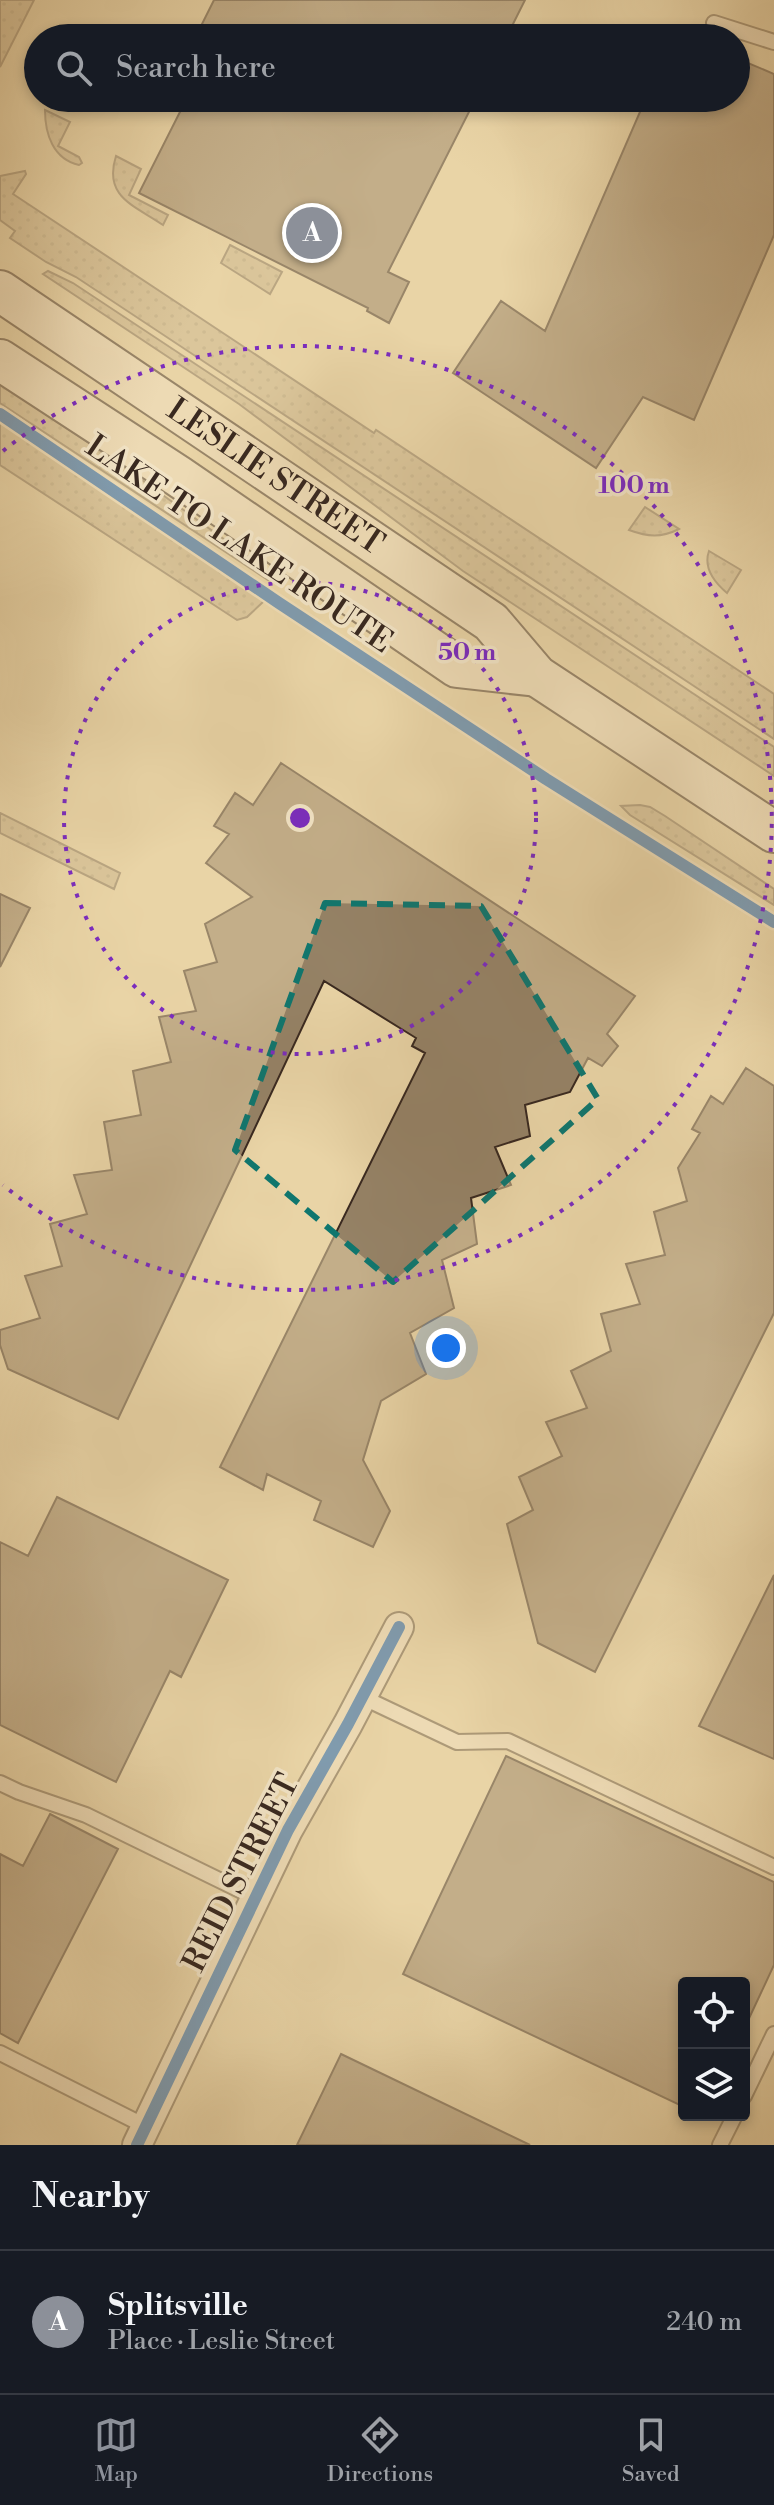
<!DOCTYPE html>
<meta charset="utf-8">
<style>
:root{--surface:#171b24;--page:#242831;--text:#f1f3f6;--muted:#9ea1a6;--line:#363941;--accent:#8c9099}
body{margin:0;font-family:"Libre Bodoni",serif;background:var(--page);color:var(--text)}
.controls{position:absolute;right:24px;bottom:24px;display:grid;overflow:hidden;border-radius:8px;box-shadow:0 4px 12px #0003}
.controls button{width:72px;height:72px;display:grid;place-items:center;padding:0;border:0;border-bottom:2px solid var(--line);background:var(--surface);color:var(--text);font:40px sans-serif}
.you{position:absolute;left:446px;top:1348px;width:28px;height:28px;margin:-20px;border:6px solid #fff;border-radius:50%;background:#1a73e8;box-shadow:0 0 0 12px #1a73e833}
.badge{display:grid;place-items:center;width:52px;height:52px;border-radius:50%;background:var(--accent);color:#fff;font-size:26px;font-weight:700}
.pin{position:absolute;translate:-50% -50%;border:4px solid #fff;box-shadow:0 2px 8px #0006}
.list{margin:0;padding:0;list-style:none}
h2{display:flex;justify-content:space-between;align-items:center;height:104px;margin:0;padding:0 32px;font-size:34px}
h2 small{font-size:26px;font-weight:400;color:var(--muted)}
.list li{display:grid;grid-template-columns:52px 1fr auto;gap:24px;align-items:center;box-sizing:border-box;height:144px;padding:0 32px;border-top:2px solid var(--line)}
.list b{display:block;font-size:30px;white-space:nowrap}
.list p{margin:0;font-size:26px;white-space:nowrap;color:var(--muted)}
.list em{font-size:26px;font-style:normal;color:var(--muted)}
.icon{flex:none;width:44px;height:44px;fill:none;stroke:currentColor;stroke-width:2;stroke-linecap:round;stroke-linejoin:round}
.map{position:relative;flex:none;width:774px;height:2145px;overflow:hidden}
.search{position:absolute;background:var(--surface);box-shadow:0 4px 12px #0003;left:24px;right:24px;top:24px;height:88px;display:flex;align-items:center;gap:20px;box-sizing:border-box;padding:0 28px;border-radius:44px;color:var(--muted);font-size:30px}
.sheet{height:248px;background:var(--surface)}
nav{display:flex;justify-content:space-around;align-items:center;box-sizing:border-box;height:112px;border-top:2px solid var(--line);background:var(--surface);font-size:22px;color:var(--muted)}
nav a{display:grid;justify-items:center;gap:4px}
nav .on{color:var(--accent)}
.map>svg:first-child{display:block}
.grass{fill:url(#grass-dots);stroke:#827058;stroke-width:2}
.building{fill:#958266;stroke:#392920;stroke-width:2}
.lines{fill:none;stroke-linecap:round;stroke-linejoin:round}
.service-casing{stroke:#655442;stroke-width:18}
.minor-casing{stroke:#655442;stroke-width:32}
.secondary-casing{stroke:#392920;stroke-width:44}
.service{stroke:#f1e3c5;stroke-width:14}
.minor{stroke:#f1e3c5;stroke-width:28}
.secondary{stroke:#f1e3c5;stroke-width:40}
.cycleway-casing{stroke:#f1e3c5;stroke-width:17}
.cycleway{stroke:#0057b8;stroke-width:12}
.marked{fill:none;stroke:#0f766e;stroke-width:6;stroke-dasharray:16 10;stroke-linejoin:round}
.ring{fill:none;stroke:#7b2cbf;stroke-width:4;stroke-dasharray:4 8}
.labels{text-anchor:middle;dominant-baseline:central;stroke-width:7;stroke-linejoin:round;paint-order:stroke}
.street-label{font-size:32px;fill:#392920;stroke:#f1e3c5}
.centre{fill:#7b2cbf;stroke:#f1e3c5;stroke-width:4}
.ring-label{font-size:24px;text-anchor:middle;font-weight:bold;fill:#7b2cbf;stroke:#f1e3c5;stroke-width:7;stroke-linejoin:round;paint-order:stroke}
</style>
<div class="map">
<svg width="774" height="2145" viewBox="0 0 774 2145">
<defs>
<pattern id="grass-dots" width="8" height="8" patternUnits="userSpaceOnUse" patternTransform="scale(2)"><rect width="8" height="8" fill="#cbb78f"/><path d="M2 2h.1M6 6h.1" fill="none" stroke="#af9d7b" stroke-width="1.8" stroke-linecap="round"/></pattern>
</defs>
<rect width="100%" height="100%" fill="#e9d4a6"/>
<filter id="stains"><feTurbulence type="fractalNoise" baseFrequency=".0025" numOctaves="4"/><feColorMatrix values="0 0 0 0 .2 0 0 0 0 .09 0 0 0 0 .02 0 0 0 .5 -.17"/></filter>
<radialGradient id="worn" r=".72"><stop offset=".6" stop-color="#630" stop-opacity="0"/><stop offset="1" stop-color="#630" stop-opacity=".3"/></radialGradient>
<path class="grass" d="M0,0H34L0,67Z
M45,110L70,122L58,146L79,157L82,163L79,165C53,159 45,134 45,110Z
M116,156L141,169L129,195L168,215L163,225C134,205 103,197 116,156Z
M25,171L26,174L13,194L374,433L376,430L774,694V739L76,277L46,262L10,238L15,231L0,220V176Z
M230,245L282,272L270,294L221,263Z
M48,271L73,283L774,747V776L463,571L239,404L43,274Z
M0,383L110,457L282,581L280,583L268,580L0,403Z
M0,421L259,592L264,601L247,617L237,620L0,465Z
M645,507L679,529C661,538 648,537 629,530Z
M709,551L741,570L727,593C714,582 703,568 709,551Z
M640,805L650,807L665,816L774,889V905L630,815L621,806Z
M0,813L120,873L114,889L0,833Z"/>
<path class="building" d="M214,0H525L506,38H225L201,26Z
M736,58L774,74V235L694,420L643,397L596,468L453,373L501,301L545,331L646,98H736Z
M187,98H476L388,272L409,282L389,323L367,311L368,308L139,193Z
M281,763L635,996L607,1034L618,1046L602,1066L588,1058L570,1092L525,1105L530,1136L495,1147L511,1185L471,1198L477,1244L442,1260L454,1308L410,1333L426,1374L381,1401L363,1460L390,1511L373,1547L314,1520L321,1501L267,1474L263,1490L220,1467L425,1053L412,1046L416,1038L324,981L118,1419L8,1369L0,1345V1330L40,1318L25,1276L62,1266L50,1224L87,1214L74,1175L112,1170L104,1122L141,1115L133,1071L171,1062L159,1017L196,1011L184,971L217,962L205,924L252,897L206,863L229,834L214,826L235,793L253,805Z
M0,894L30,908L0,967Z
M746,1068L774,1086V1313L595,1672L538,1643L507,1524L533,1510L519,1477L562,1456L546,1422L587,1408L571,1371L611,1351L601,1314L640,1304L626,1264L665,1255L654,1212L687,1201L678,1168L700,1133L692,1129L711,1096L723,1104Z
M57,1497L228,1580L181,1677L170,1671L116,1782L0,1725V1542L28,1556Z
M774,1575V1759L699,1726Z
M506,1756L774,1882V1965L744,2029V1983H684V2107L403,1974Z
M50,1814L118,1849L18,2043L0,2033V1854L23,1866Z
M341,2054L530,2145H297Z"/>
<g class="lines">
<defs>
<path id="service" d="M714,23L774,42
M362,1697L457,1742L508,1741L774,1867
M0,1783L19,1792L86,1815L256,1898
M0,2053L145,2126
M744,2096L774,2034
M720,2145L735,2115"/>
<path id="minor" d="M137,2145L288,1830L348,1724L399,1627"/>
<g id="secondary">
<path id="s1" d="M0,291L491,622L537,676L774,832"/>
<path d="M0,360L178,476L457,667L537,676"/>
</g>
</defs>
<use href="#service" class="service-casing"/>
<use href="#minor" class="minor-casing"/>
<use href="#secondary" class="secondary-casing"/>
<use href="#service" class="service"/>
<use href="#minor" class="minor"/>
<use href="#secondary" class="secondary"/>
<defs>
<path id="cycleway" d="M0,414L279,603L546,779L774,922
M137,2145L288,1830L348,1724L399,1627"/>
</defs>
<use href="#cycleway" class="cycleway-casing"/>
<use href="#cycleway" class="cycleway"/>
</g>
<path d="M0 0H774V2145H0ZM325,903L481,906L598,1099L393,1282L235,1150Z" fill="#e9d4a6" fill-opacity=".55" fill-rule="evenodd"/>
<path class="marked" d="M325,903L481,906L598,1099L393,1282L235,1150Z"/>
<g class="ring">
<circle cx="300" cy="818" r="236"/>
<path d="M3 451A472 472 0 1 1 3 1185"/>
</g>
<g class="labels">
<g class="street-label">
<text stroke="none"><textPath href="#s1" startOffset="332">LESLIE STREET</textPath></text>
<text transform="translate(239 544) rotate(34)">LAKE TO LAKE ROUTE</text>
<text transform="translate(241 1873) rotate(-63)">REID STREET</text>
</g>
</g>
<circle cx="300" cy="818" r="12" class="centre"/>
<g class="ring-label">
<text x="634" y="493">100 m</text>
<text x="467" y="660">50 m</text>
</g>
<rect width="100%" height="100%" filter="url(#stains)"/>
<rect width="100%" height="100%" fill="url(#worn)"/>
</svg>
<div class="controls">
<button><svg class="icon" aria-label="locate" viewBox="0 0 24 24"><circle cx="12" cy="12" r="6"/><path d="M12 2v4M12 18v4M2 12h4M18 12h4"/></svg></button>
<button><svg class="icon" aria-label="layers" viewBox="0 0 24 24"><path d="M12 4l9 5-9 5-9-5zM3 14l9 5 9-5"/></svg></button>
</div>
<div class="you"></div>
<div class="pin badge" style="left:312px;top:233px">A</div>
<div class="search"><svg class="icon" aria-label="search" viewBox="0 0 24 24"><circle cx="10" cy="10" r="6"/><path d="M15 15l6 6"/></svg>Search here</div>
</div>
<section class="sheet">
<h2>Nearby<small></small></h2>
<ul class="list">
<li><span class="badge">A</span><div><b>Splitsville</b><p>Place · Leslie Street</p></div><em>240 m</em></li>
</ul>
</section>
<nav>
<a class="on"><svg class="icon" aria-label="map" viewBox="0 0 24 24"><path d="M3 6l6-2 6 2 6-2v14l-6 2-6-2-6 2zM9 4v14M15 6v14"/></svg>Map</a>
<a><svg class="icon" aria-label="directions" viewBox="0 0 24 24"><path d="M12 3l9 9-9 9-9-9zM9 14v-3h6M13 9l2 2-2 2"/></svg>Directions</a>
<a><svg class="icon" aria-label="saved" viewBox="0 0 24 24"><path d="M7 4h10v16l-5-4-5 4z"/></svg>Saved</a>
</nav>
